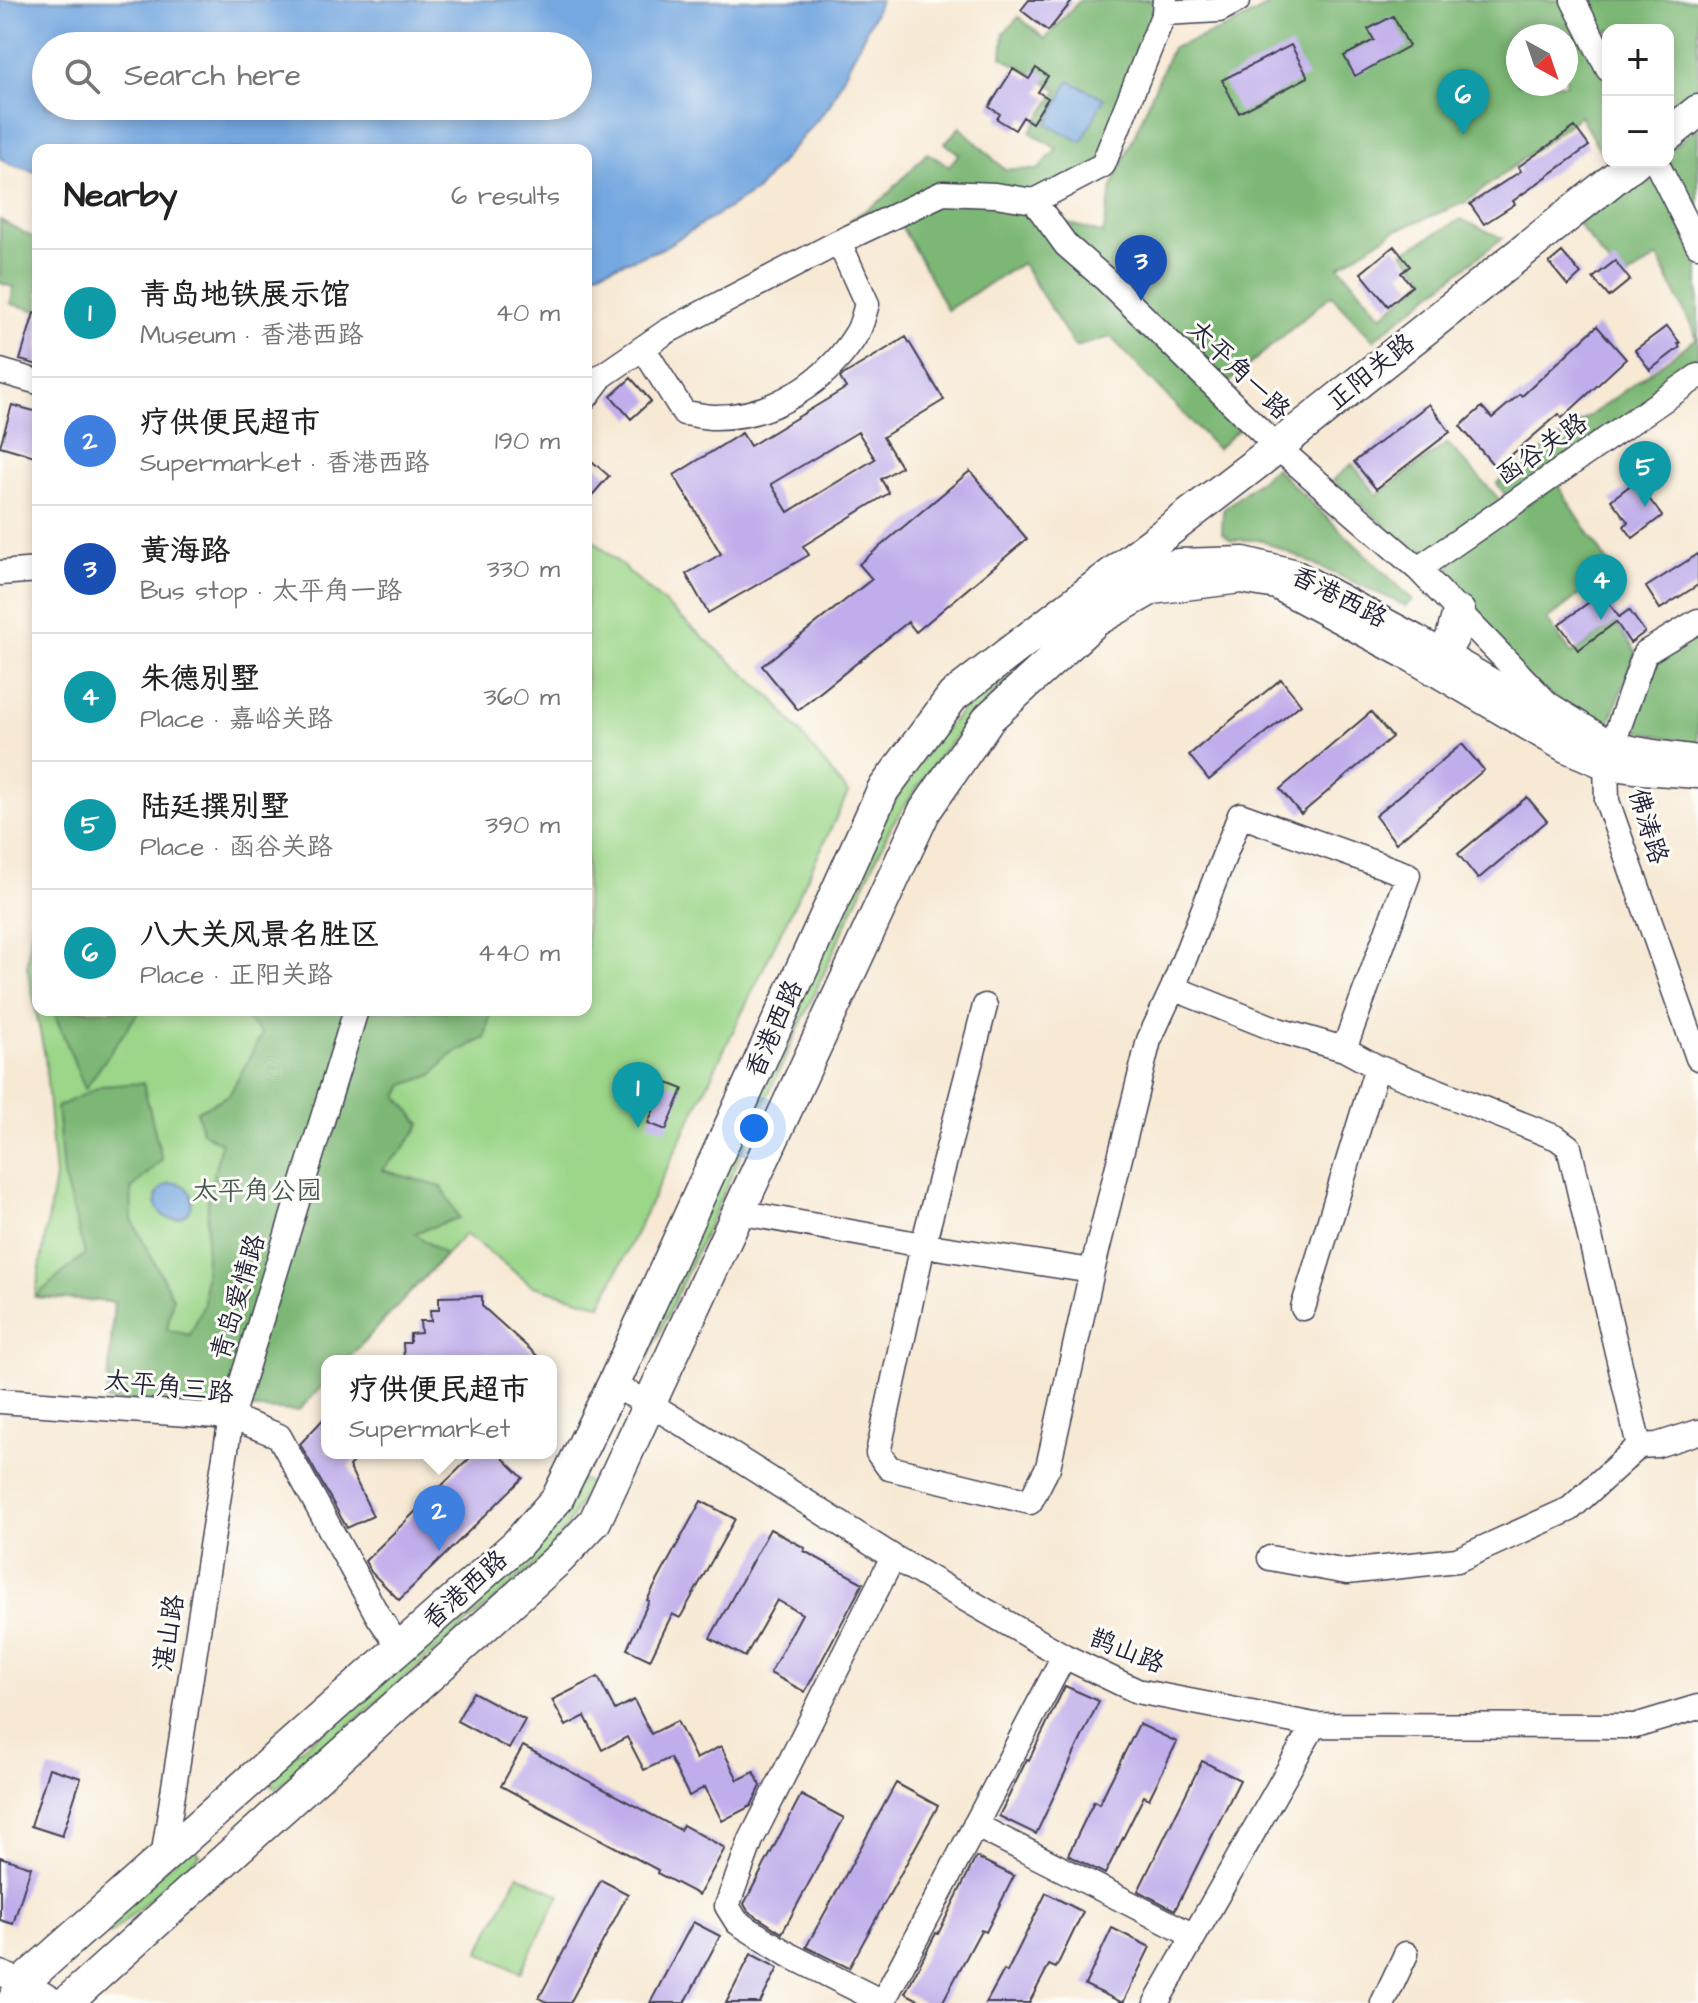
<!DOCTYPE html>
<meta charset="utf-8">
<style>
:root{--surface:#fff;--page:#f6f6f6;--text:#222;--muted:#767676;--line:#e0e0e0;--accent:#b5179e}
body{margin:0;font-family:"Architects Daughter","LXGW WenKai TC",sans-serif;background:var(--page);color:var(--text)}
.controls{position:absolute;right:24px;top:24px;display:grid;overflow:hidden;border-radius:16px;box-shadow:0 4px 12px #0003}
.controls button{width:72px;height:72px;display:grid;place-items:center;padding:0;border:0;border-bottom:2px solid var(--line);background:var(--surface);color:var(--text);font:40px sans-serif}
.compass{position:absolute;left:1506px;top:24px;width:72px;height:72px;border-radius:50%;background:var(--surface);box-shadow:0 4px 12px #0003;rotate:140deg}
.you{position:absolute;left:754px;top:1128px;width:28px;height:28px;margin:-20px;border:6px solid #fff;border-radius:50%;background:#1a73e8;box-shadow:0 0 0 12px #1a73e833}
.badge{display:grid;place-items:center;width:52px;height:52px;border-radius:50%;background:var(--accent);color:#fff;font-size:26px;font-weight:700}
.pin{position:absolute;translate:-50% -66px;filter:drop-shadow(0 2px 4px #0008)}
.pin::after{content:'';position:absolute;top:42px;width:28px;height:24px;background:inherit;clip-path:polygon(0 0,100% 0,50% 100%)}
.popup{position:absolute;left:321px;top:1355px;width:236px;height:104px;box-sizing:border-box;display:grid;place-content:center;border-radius:16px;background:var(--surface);filter:drop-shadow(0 2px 6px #0005);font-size:26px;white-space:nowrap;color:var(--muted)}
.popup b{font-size:30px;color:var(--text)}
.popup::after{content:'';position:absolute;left:50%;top:100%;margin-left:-16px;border:16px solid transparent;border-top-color:var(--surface)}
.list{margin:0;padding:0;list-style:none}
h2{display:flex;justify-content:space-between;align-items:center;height:104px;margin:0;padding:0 32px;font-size:34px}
h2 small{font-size:26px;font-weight:400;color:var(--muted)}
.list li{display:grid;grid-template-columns:52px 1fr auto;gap:24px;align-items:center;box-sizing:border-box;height:128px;padding:0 32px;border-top:2px solid var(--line)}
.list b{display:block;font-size:30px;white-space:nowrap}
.list p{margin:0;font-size:26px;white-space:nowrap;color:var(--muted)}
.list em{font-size:26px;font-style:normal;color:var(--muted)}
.icon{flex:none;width:44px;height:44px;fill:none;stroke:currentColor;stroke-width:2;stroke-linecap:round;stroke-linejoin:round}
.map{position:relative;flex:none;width:1698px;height:2003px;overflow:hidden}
.search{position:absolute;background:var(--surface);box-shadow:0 4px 12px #0003;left:32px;top:32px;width:560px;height:88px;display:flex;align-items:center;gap:20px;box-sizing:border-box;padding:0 28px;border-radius:44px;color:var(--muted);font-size:30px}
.panel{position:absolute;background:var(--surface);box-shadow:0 4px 12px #0003;left:32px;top:144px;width:560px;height:872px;border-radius:16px}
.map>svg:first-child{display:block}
.green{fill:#9bd689;stroke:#5e7c62;stroke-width:2}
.forest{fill:#7cb775;stroke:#4f6c58;stroke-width:2;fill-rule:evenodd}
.water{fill:#74a7e0;stroke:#4b648e;stroke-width:2;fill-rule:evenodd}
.building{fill:#c0adeb;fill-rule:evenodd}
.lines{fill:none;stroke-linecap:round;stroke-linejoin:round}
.minor-casing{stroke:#424052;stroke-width:27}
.major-casing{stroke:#424052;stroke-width:35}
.minor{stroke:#fff;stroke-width:24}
.major{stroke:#fff;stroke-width:32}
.labels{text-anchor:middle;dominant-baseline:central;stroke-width:6;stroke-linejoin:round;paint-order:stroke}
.street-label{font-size:26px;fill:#22223b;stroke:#fdfcf7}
.park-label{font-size:26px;fill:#465852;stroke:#fdfcf7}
</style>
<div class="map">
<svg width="1698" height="2003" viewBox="0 0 1698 2003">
<rect width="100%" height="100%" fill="#fdfcf7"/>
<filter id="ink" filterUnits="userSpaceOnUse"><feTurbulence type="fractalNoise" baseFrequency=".0125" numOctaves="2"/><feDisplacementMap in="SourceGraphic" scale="16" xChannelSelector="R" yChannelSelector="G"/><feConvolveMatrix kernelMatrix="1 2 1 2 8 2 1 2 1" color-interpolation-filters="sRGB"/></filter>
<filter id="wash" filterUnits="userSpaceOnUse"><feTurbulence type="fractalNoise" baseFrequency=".006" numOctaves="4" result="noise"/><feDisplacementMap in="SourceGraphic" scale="32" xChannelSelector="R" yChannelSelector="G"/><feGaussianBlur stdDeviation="1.8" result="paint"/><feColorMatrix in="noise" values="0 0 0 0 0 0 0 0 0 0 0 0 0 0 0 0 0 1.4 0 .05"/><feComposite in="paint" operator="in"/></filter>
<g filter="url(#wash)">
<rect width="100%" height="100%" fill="#f7e9d4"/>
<path class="green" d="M586,534L772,698L848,793L601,1305L533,1286L465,1234L346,1361H327V1381L298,1411L107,1401L114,1302L35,1297L55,1178L45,1057L27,965L38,880V1010H586Z
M1043,635L1051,644L999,688L941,753L891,826L647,1360L636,1356L880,822L931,745L991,678Z
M580,1479L590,1483L567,1527L545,1556L276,1789L267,1778L488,1591L537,1547L557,1520Z
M192,1845L200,1855L110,1934L101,1924Z
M518,1875L560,1895L520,1973L479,1952Z"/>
<path class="forest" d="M1080,0H1161L1100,162L1033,197L946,188L855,228L850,220L884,198L927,153L949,166L959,154L945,143L960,127L1004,169L1038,170L1057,149L1030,132L1058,90L1002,57L1004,33L1019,17L1045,39Z
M1280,0H1698V88L1668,113V30H1608V160L1606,161L1580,116L1466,202L1394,231L1339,266L1382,316L1426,278L1403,252L1461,219L1502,238L1373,340L1331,295L1215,394L1240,428L1217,449L1111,337L1075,347L1022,263L947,310L928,273L897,219L946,199L995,200L1103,234L1112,187L1172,48L1228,27ZM1518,36H1566V84H1518Z
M1698,127V229L1668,162V151Z
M1652,169L1698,263V366L1508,499L1497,483L1697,338L1658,257L1622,281L1578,224Z
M0,220L38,240V311L11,304L13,287L0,283Z
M1447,443L1501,501L1421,558L1333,480L1352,464L1377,495Z
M1275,468L1413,600L1406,606L1261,540H1231L1222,533L1223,510Z
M1557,484L1612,569L1547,620L1572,654L1616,622L1636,652L1607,729L1543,694L1428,571Z
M1698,629V745L1622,727L1653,656Z
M53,1010H140L85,1089Z
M237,1010H491L485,1038L448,1057L433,1075L404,1085L398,1097L421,1124L403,1149L382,1170L442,1187L459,1218L414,1233L445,1255L346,1361H327V1381L298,1411L107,1401L114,1302L35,1297L85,1254L63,1175L57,1107L101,1086L143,1083L162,1160L131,1189L132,1220L173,1298L167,1330L190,1335L204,1304L208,1201L221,1143L202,1132L197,1111L229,1095L262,1034Z"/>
<path class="water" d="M0,0H881L829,106L756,191L661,249L586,276V150H38V173L9,164L0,158ZM46,46H578V106H46Z
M1069,81L1104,98L1082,142L1047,125Z
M156 1201a18 18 0 1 1 36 0a18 18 0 1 1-36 0Z"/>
<g id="blocks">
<path class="building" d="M1029,0H1073L1048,31L1021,10Z
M1393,16L1409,46L1355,76L1344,56L1374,40L1368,29Z
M1291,45L1308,77L1239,113L1222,80Z
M1036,68L1048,76L1038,92L1048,98L1032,123L1023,117L1015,130L997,119L1000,114L989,107L1013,69L1029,79Z
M1575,127L1589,146L1513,201L1515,204L1484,224L1470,204L1521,171L1518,167Z
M1394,246L1410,266L1401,273L1412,286L1388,306L1361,273Z
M1562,252L1581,274L1568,286L1549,263Z
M1615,261L1630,280L1609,297L1593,278Z
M34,313H38V365L20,360Z
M1597,326L1626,359L1562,418L1559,414L1496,468L1460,426L1482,407L1492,418L1520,394L1522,396Z
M1667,326L1680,343L1678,344L1680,347L1650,370L1635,350Z
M906,337L944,400L883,437L901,467L881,479L889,493L803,546L809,555L708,613L686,574L721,554L674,475L742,433L750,446L846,388L840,378L843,375ZM858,432L875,459L788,512L771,484Z
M631,378L651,401L631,419L611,396Z
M1429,404L1450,432L1376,489L1354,462Z
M12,405L38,412V457L0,446Z
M586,456L609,476L586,502Z
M970,471L1027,539L916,632L908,622L798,710L762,666L872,579L859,564Z
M1636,481L1662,516L1633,538L1624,526L1628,522L1611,500Z
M1698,554V585L1660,609L1646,587Z
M1602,593L1619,617L1629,610L1645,632L1630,643L1616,622L1578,650L1559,624Z
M1281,679L1301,704L1209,780L1189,755Z
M1371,712L1392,737L1301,814L1280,789Z
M1462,744L1484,770L1396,843L1375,816Z
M1527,797L1547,821L1478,879L1458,854Z
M665,1082L683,1089L666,1130L648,1123Z
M482,1296V1306L543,1361H404L403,1343H410V1334L421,1333L420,1321H431L430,1310H439V1297Z
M327,1415V1453H361L349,1466L373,1516L347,1528L300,1444Z
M475,1453H498L523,1478L399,1600L371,1572L365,1561Z
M701,1501L735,1519L680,1618L672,1614L650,1660L627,1649L649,1601L647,1600Z
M770,1529L805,1548L804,1551L863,1583L805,1692L770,1673L802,1614L777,1600L745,1657L710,1638Z
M598,1677L615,1710L634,1700L651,1734L677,1721L696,1759L721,1746L738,1780L754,1772L761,1786L751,1806L722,1821L705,1787L689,1796L670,1758L644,1770L627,1737L602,1750L585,1716L566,1726L552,1700Z
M1065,1686L1099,1701L1036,1834L999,1816L1027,1759L1029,1760Z
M473,1692L525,1720L509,1749L457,1721Z
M1139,1724L1177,1742L1149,1799L1144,1796L1105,1874L1068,1855L1094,1801L1099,1804Z
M523,1746L680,1830L683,1825L725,1848L699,1895L657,1873L658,1870L501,1786Z
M1202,1761L1240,1780L1175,1910L1138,1891Z
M49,1768L81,1778L62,1836L31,1826Z
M896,1783L938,1806L849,1968L806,1947Z
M801,1795L844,1818L782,1933L748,1911L744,1904Z
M0,1857L31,1867L13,1924L0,1920Z
M976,1857L1014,1876L986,1932L981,1930L942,2003H924L905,1993L936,1933L938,1934Z
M601,1880L628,1894L570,2003H548L539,1998Z
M1046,1893L1083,1912L1056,1968L1049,1965L1029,2003H986L1004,1970L1007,1972Z
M693,1922L720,1936L685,2003H650Z
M1112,1928L1150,1947L1123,2003L1085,1985Z
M751,1954L778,1968L760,2003H726Z"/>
</g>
</g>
<g filter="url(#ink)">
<use href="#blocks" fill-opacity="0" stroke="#424052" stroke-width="2"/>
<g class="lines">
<defs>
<path id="minor" d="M1573,0L1608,69
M1164,13L1219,10L1238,0
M1656,162L1698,245
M1034,201L1103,165L1164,13L1165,0
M643,348L684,413C694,414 704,417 714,417C772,418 828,381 857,333C862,325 864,313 867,304L839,242
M0,371L38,382
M586,397L602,376L666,332L839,242L943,193L995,195L1034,201L1066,245L1105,279L1277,447L1418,569L1548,704L1612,744
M1418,569L1698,376
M0,573L38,570
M1113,577L1178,561L1244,559L1293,571L1418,638L1541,709
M1698,621L1645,653L1606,763L1607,801L1698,1058
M1599,738C1630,751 1665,753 1698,758
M1173,988L1278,1030L1344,1049L1377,1067L1557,1138L1569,1147L1639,1446
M985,1006L923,1245L878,1453L889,1468L1030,1502L1048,1467L1092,1271L1149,1040L1173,988L1240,815L1408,875L1344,1049
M738,1212L923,1245L1092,1271
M1303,1308L1377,1067
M612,1385L650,1404L699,1434L893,1557L1064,1656L1137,1691L1314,1725L1635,1726L1698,1707
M0,1401L231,1417L279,1436L378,1616L400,1648
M1270,1558L1347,1572L1457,1560L1570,1509L1639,1446L1657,1445L1698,1432
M975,1825L1194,1936
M163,1858L231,1417L356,1010
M0,1973L23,1982L58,2003
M882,2002L789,1955L737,1922L727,1906L751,1840L893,1557
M882,2003L1064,1656
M1156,2003L1314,1725
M1383,2003L1406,1954"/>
<path id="major" d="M1668,135L1698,111
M1434,669L1452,638L1459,612
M13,2003L23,1982L517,1544L557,1499L615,1381L883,790L953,696L1262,459L1635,162
M66,2003L560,1558L595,1521L924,812L989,718L1096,620L1152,588L1241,577L1277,583L1411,655L1566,746L1606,763L1642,768L1698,772"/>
</defs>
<use href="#minor" class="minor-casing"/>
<use href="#major" class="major-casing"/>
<use href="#minor" class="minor"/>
<use href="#major" class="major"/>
</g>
</g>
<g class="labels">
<g class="street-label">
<text transform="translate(1239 370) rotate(44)">太平角一路</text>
<text transform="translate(1371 372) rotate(-39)">正阳关路</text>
<text transform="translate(1542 449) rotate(-35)">函谷关路</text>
<text transform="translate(1339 597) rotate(27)">香港西路</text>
<text transform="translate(1648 826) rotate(73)">佛涛路</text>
<text transform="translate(774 1029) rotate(-66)">香港西路</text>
<text transform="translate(238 1297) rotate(-73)">青岛爱情路</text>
<text transform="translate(169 1387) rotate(6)">太平角三路</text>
<text transform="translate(465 1590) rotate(-42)">香港西路</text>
<text transform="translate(169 1633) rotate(-81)">湛山路</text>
<text transform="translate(1127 1651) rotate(22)">鹊山路</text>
</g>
<g class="park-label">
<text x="257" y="1191">太平角公园</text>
</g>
</g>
</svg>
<div class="controls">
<button>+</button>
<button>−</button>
</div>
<svg class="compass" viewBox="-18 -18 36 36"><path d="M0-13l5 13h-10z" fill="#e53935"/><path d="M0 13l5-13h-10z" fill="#767676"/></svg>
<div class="you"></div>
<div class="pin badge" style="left:638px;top:1128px;background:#0f9aa8">1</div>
<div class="pin badge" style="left:439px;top:1551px;background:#3f7fe0">2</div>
<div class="popup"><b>疗供便民超市</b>Supermarket</div>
<div class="pin badge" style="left:1141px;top:301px;background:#1a4fb4">3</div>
<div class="pin badge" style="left:1601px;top:620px;background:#0f9aa8">4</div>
<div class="pin badge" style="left:1645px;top:507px;background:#0f9aa8">5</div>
<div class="pin badge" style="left:1463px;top:135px;background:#0f9aa8">6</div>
<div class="search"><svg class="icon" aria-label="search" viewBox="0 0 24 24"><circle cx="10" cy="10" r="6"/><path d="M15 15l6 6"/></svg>Search here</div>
<section class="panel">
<h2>Nearby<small>6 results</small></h2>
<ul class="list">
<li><span class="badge" style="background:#0f9aa8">1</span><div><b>青岛地铁展示馆</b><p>Museum · 香港西路</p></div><em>40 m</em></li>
<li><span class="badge" style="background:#3f7fe0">2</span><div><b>疗供便民超市</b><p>Supermarket · 香港西路</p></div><em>190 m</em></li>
<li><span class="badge" style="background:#1a4fb4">3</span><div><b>黄海路</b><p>Bus stop · 太平角一路</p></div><em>330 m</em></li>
<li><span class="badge" style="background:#0f9aa8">4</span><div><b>朱德别墅</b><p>Place · 嘉峪关路</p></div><em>360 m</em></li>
<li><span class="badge" style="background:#0f9aa8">5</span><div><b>陆廷撰别墅</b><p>Place · 函谷关路</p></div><em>390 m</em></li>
<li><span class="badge" style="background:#0f9aa8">6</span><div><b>八大关风景名胜区</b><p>Place · 正阳关路</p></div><em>440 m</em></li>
</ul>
</section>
</div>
